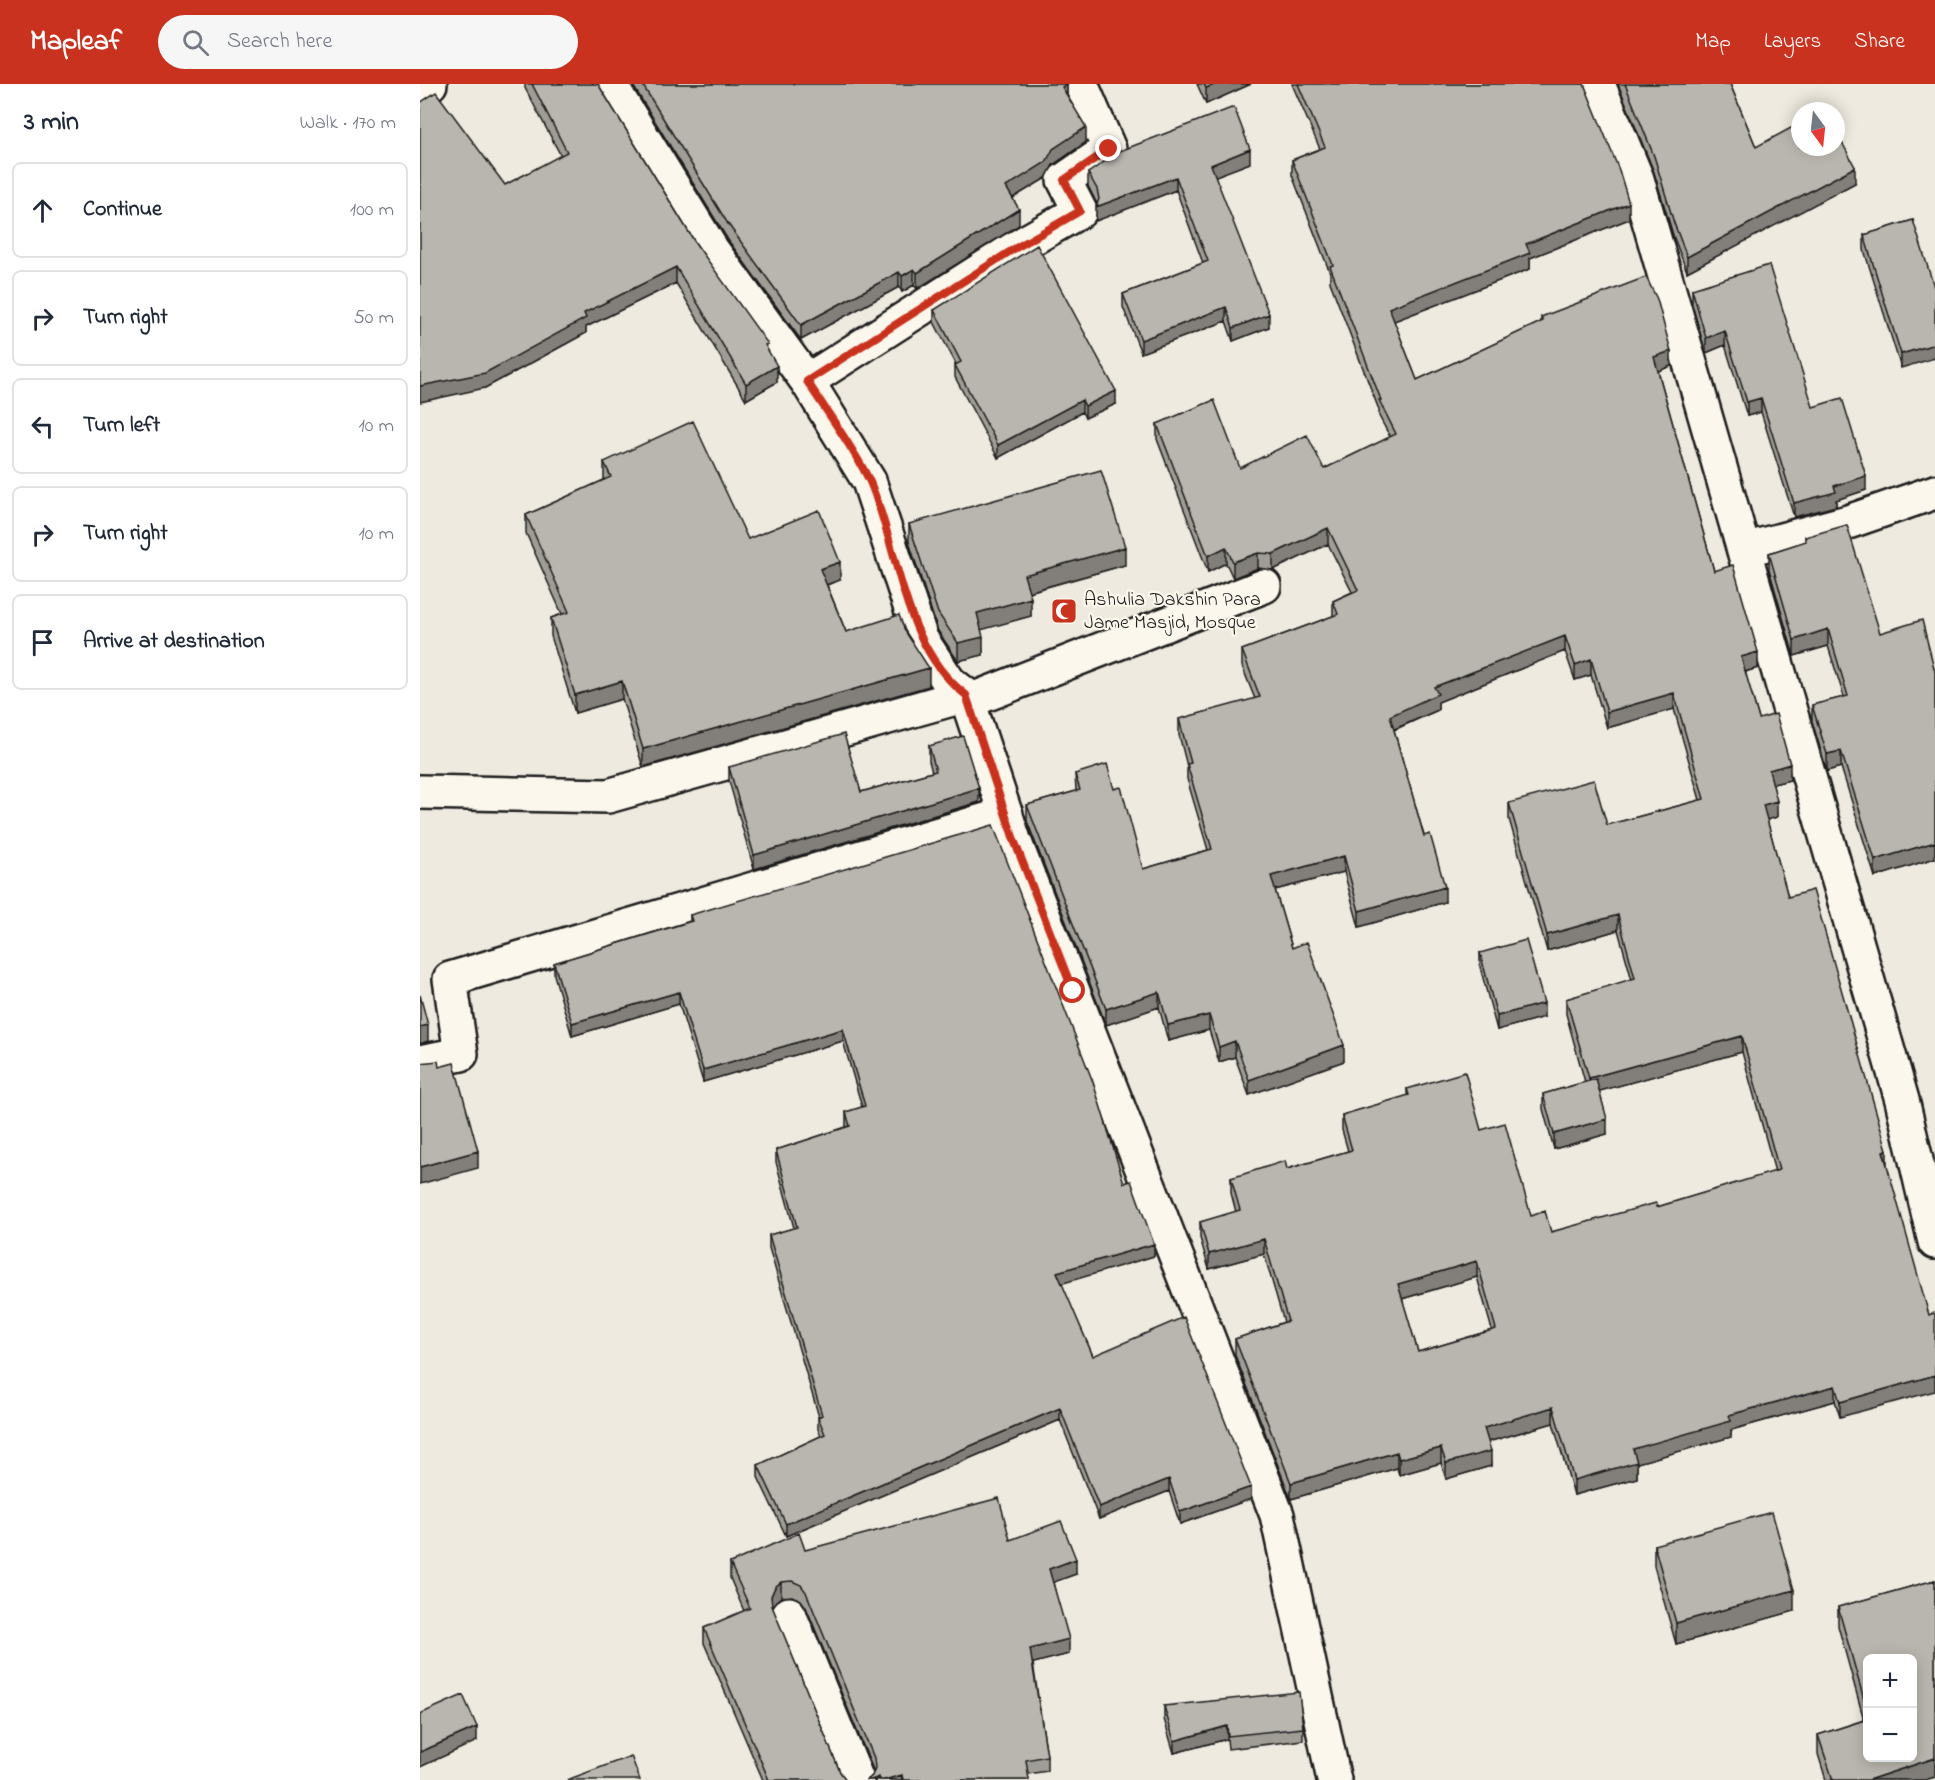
<!DOCTYPE html>
<meta charset="utf-8">
<style>
:root{--surface:#fff;--page:#f6f6f7;--text:#1f2937;--muted:#747a83;--line:#e0e1e3;--accent:#c8321e}
body{margin:0;font-family:"Indie Flower",sans-serif;background:var(--page);color:var(--text)}
.controls{position:absolute;right:18px;bottom:18px;display:grid;overflow:hidden;border-radius:9px;box-shadow:0 3px 15px #0003}
.controls button{width:54px;height:54px;display:grid;place-items:center;padding:0;border:0;border-bottom:2px solid var(--line);background:var(--surface);color:var(--text);font:30px sans-serif}
.compass{position:absolute;left:1371px;top:18px;width:54px;height:54px;border-radius:50%;background:var(--surface);box-shadow:0 3px 15px #0003;rotate:165deg}
.stop{position:absolute;width:18px;height:18px;margin:-14px;border:4px solid #c8321e;border-radius:50%;background:#fff}
.stop.end{background:#c8321e;border-color:#fff;box-shadow:0 2px 6px #0008}
.list{margin:0;padding:0;list-style:none}
h2{display:flex;justify-content:space-between;align-items:center;height:78px;margin:0;padding:0 24px;font-size:26px}
h2 small{font-size:20px;font-weight:400;color:var(--muted)}
.list li{display:grid;grid-template-columns:39px 1fr auto;gap:18px;align-items:center;box-sizing:border-box;height:96px;margin:0 12px 12px;padding:0 12px;border:2px solid var(--line);border-radius:9px}
.list b{display:block;font-size:22px;white-space:nowrap}
.list em{font-size:20px;font-style:normal;color:var(--muted)}
.icon{flex:none;width:33px;height:33px;fill:none;stroke:currentColor;stroke-width:2;stroke-linecap:round;stroke-linejoin:round}
.map{position:relative;flex:none;width:1515px;height:1696px;overflow:hidden}
header{display:flex;align-items:center;gap:36px;box-sizing:border-box;height:84px;padding:0 30px;background:var(--accent);color:#fff}
header strong{font-size:28px}
nav{display:flex;gap:33px;margin-inline-start:auto;font-size:21px}
.search{width:420px;height:54px;background:var(--page);display:flex;align-items:center;gap:15px;box-sizing:border-box;padding:0 21px;border-radius:33px;color:var(--muted);font-size:22px}
main{display:flex}
aside{flex:1;background:var(--surface)}
.map>svg:first-child{display:block}
.lines{fill:none;stroke-linecap:round;stroke-linejoin:round}
.minor-casing{stroke:#1c1c1c;stroke-width:38}
.tertiary-casing{stroke:#1c1c1c;stroke-width:38}
.minor{stroke:#fbf7ec;stroke-width:33}
.tertiary{stroke:#fbf7ec;stroke-width:33}
.wall{fill:#9f9d96;stroke:#1c1c1c;stroke-width:1.5;fill-rule:evenodd}
.shaded-wall{fill:#827f7a;stroke:#1c1c1c;stroke-width:1.5}
.building{fill:#b9b6af;stroke:#1c1c1c;stroke-width:1.5;fill-rule:evenodd}
.route{stroke:#c8321e;stroke-width:8}
.labels{text-anchor:middle;dominant-baseline:central;stroke-width:4.5;stroke-linejoin:round;paint-order:stroke}
.poi-label{font-size:20px;fill:#1c1c1c;stroke:#fbf7ec;text-anchor:start}
</style>
<header>
<strong>Mapleaf</strong>
<div class="search"><svg class="icon" aria-label="search" viewBox="0 0 24 24"><circle cx="10" cy="10" r="6"/><path d="M15 15l6 6"/></svg>Search here</div>
<nav><a>Map</a><a>Layers</a><a>Share</a></nav>
</header>
<main>
<aside>
<h2>3 min<small>Walk · 170 m</small></h2>
<ul class="list">
<li><svg class="icon" aria-label="ahead" viewBox="0 0 24 24"><path d="M12 20V5M6 11l6-6 6 6"/></svg><div><b>Continue</b></div><em>100 m</em></li>
<li><svg class="icon" aria-label="right" viewBox="0 0 24 24"><path d="M7 20v-9h11M14 6l5 5-5 5"/></svg><div><b>Turn right</b></div><em>50 m</em></li>
<li><svg class="icon" aria-label="left" viewBox="0 0 24 24"><path d="M17 20v-9H6M10 6l-5 5 5 5"/></svg><div><b>Turn left</b></div><em>10 m</em></li>
<li><svg class="icon" aria-label="right" viewBox="0 0 24 24"><path d="M7 20v-9h11M14 6l5 5-5 5"/></svg><div><b>Turn right</b></div><em>10 m</em></li>
<li><svg class="icon" aria-label="arrive" viewBox="0 0 24 24"><path d="M6 21V4h12l-3 4 3 4H6"/></svg><div><b>Arrive at destination</b></div></li>
</ul>
</aside>
<div class="map">
<svg width="1515" height="1696" viewBox="0 0 1515 1696">
<rect width="100%" height="100%" fill="#eeeadf"/>
<filter id="ink" filterUnits="userSpaceOnUse"><feTurbulence type="fractalNoise" baseFrequency=".0167" numOctaves="2"/><feDisplacementMap in="SourceGraphic" scale="12" xChannelSelector="R" yChannelSelector="G"/><feConvolveMatrix kernelMatrix="1 2 1 2 8 2 1 2 1" color-interpolation-filters="sRGB"/></filter>
<g filter="url(#ink)">
<g class="lines">
<defs>
<path id="minor" d="M190,0L292,166L387,297L449,397L501,555L529,598L546,611L594,756L857,1431L914,1696
M0,9L10,0
M387,297L594,165L660,127L644,96L689,65L661,0
M1324,466L1428,438L1515,408
M549,617L844,502
M0,708L188,712L546,611
M0,978L41,970L30,895L586,730
M369,1530L437,1696"/>
<path id="tertiary" d="M1178,0L1217,95L1482,1016L1515,1158"/>
</defs>
<use href="#minor" class="minor-casing"/>
<use href="#tertiary" class="tertiary-casing"/>
<use href="#minor" class="minor"/>
<use href="#tertiary" class="tertiary"/>
</g>
<path class="wall" d="M105,0H178L276,160L348,267L357,298L326,316L256,199L166,243V249L65,304L85,101L141,72L105,4Z
M212,0H647V12L666,58L633,81L626,94L593,114L599,141L497,205L494,201L482,208L479,203L381,256L308,156Z
M777,0H831L786,20Z
M872,0H1164L1209,135L1110,174V185L974,237L997,296L1121,238V233L1251,282L1238,287L1294,487L1338,584L1325,588L1339,635L1370,696L1353,700L1357,733L1347,736L1368,813L1467,1066L1420,1333L1415,1317L1311,1346V1353L1217,1379V1394L1154,1411L1133,1339L1068,1358L1071,1382L1026,1395L1021,1379L979,1391L977,1384L871,1415L815,1271V1255L864,1238L844,1170L789,1185L780,1154V1138L816,1128L811,1109V1094L867,1085L928,1067L922,1046V1031L987,1012V1005L1061,1046L1111,1132L1131,1148L1237,1123L1355,1088L1322,968L1179,1007L1187,1050L1134,1065L1123,1025V1010L1165,998L1146,930V915L1212,896L1198,846L1127,867L1089,735V719L1187,741L1280,716L1254,625L1187,644L1171,591L1155,596L1145,567L1018,618V626L974,646L1004,752L1025,818L939,843L924,788L855,806L872,864L924,977L829,1011L815,973L799,978L789,946L748,957L739,923L686,941L607,737V721L656,707L655,690L694,705L723,785L788,766L767,695V682L759,651V635L835,615L822,582V566L913,532V517L932,508L908,460L853,486L838,484L813,494L806,479L788,488L737,355V340L820,384L904,385L970,353L959,332V326L910,198V189L872,91V76L900,65ZM1057,1193L1072,1246L998,1268L982,1215Z
M1198,0H1310L1336,63L1435,99L1267,188L1254,154L1234,88Z
M830,79L795,92L849,243L813,257L806,237L721,269L703,223V210L783,179L756,106L676,137L677,120L668,102V89Z
M1493,136L1481,284L1444,166V151Z
M1272,205L1393,323L1446,406L1416,416V422L1374,433L1341,328L1327,332L1305,261L1286,269L1272,220Z
M514,226L696,320L665,334L662,328L578,374L535,293V281L536,280L514,238Z
M184,378L328,455L420,496L407,501L426,548L485,547L509,602L223,683L202,615L155,629L131,552V534L142,530L106,449V431L184,396Z
M489,440L705,481L609,508L611,532L561,545L563,571L538,577L518,547L489,458Z
M1385,453L1460,549L1515,588V774L1455,793L1421,683L1407,687L1392,637V621L1424,613L1408,562L1374,572L1349,485V469L1385,458Z
M509,662L559,718L334,785L309,697V683L441,708L512,688L509,677Z
M270,831L704,1099L734,1172L641,1199L673,1272L831,1415L760,1440L749,1407L679,1435L640,1336L366,1452L338,1393V1381L401,1352L398,1345V1333H399L349,1164V1151L374,1144L356,1078V1066L426,1043V1028L442,1023L423,957L283,998L259,920L152,952L134,891V879L270,837Z
M1060,869L1124,933L1077,946L1060,883Z
M590,1456L656,1490L633,1498L649,1570L613,1579L627,1672V1687L608,1690L609,1696H447L452,1692L454,1688L386,1523L381,1516L372,1512L361,1513L355,1518L352,1523L420,1688L426,1696H343L284,1559V1544L324,1527L310,1494V1479L385,1466Z
M1234,1461L1374,1527L1256,1560L1234,1482Z
M1515,1496V1693L1505,1696H1406L1398,1670V1651L1444,1636L1418,1542V1523ZM1448,1575H1492V1674H1448Z
M744,1622L883,1644V1656L808,1665L807,1655L754,1669L744,1635Z"/>
<path class="shaded-wall" d="M647,0V16L642,3Z
M796,0H831L786,20V4Z
M666,43V58L633,81L626,94L586,118V103L633,65Z
M830,65V79L791,94V81Z
M1435,83V99L1267,188V173Z
M756,93V106L676,137V123Z
M1209,119V135L1110,174V185L969,239V224L1106,160Z
M599,125V141L497,205V189Z
M256,183V199L166,243V249L65,304L0,318V302L164,229Z
M494,185V201L482,208V192Z
M479,188V203L381,256V241Z
M806,223V237L721,269V256Z
M849,230V243L813,257V244Z
M1305,247V261L1286,269V254Z
M1515,260V274L1481,284V270Z
M1251,267V282L1234,289V273Z
M357,282V298L326,316V300Z
M696,307V320L665,334V322Z
M1341,314V328L1327,332V318Z
M662,316V328L578,374V361Z
M1446,392V406L1416,416V422L1374,433V419L1414,402Z
M908,444V460L853,486V470Z
M705,463V481L604,509V491Z
M806,463V479L788,488V472Z
M838,469V484L813,494V478Z
M420,478V496L400,503V485Z
M611,514V532L557,547V529Z
M1408,545V562L1374,572V556Z
M1145,552V567L1018,618V626L970,647V632L1014,603Z
M563,553V571L538,577V559Z
M1338,568V584L1321,589V573Z
M1171,575V591L1155,596V581Z
M509,584V602L223,683V665Z
M202,597V615L155,629V611Z
M1254,609V625L1187,644V628Z
M1421,667V683L1407,687V670Z
M1370,680V696L1349,701V686Z
M559,704V718L334,785V771Z
M1357,717V733L1343,737V721Z
M1515,758V774L1455,793V776Z
M924,772V788L851,807V792Z
M1025,803V818L939,843V827Z
M1198,831V846L1127,867V851Z
M259,908V920L152,952V939Z
M739,908V923L686,941V925Z
M1124,919V933L1077,946V932Z
M789,931V946L748,957V941Z
M8,941V957L0,960V943Z
M423,945V957L283,998V986Z
M1322,952V968L1169,1010V994Z
M815,957V973L799,978V963Z
M924,961V977L829,1011V996Z
M1187,1035V1050L1134,1065V1050Z
M1467,1066V1081L1463,1067Z
M58,1067V1084L0,1100V1083Z
M844,1155V1170L789,1185V1170Z
M734,1160V1172L637,1201V1188Z
M1057,1177V1193L978,1216V1200Z
M1515,1291V1307L1420,1333V1318Z
M1415,1302V1317L1311,1346V1353L1217,1379V1394L1154,1411V1396L1213,1365L1309,1331Z
M1133,1323V1339L1064,1359V1344Z
M640,1324V1336L366,1452V1440Z
M1021,1364V1379L979,1391V1375Z
M1071,1367V1382L1026,1395V1379Z
M977,1368V1384L871,1415V1399Z
M749,1395V1407L679,1435V1423Z
M831,1403V1415L760,1440V1428Z
M656,1475V1490L629,1500V1485Z
M361,1498V1513L355,1518L351,1527V1512L355,1503Z
M1374,1506V1527L1256,1560V1539Z
M649,1555V1570L610,1580V1565Z
M807,1642V1655L754,1669V1657Z
M57,1643V1657L0,1683V1668Z
M1515,1674V1693L1505,1696H1448Z
M482,1691V1696H464Z"/>
<path class="building" d="M112,0H178L276,160L348,260L345,261L357,282L326,300L256,183L164,229L166,234L65,289L0,302V19L16,8L85,101L147,68Z
M222,0H647L642,3L666,43L633,65L626,78L586,103L599,125L497,189L494,185L482,192L479,188L381,241L308,140Z
M784,0H796L786,4Z
M878,0H1164L1199,86L1209,119L1106,160L1110,169L969,224L997,296L1123,237L1121,233L1226,193L1237,215L1251,267L1234,273L1294,487L1313,481L1338,568L1321,573L1339,635L1356,630L1370,680L1349,686L1357,717L1343,721L1368,813L1393,806L1467,1066L1463,1067L1509,1231L1514,1229L1515,1231V1291L1420,1318L1415,1302L1309,1331L1311,1337L1213,1365L1217,1378L1154,1396L1133,1323L1064,1344L1071,1367L1026,1379L1021,1364L979,1375L977,1368L871,1399L815,1255L868,1237L844,1155L789,1170L780,1138L820,1126L811,1094L865,1077L867,1085L932,1066L922,1031L989,1011L987,1005L1045,988L1061,1046L1085,1039L1111,1132L1125,1127L1131,1148L1236,1119L1237,1123L1359,1086L1322,952L1169,994L1146,915L1215,894L1198,831L1127,851L1089,719L1174,696L1187,741L1284,715L1254,609L1187,628L1171,575L1155,581L1145,552L1014,603L1018,610L970,632L1004,752L1010,750L1025,803L939,827L924,772L851,792L872,864L887,858L924,961L829,996L815,957L799,963L789,931L748,941L739,908L686,925L607,721L660,706L655,690L687,680L694,705L701,703L723,785L792,765L767,680L771,679L759,635L840,613L822,566L918,530L913,517L938,506L908,444L853,470L838,469L813,478L806,463L788,472L737,340L794,316L820,384L887,351L904,385L976,350L959,316H961L910,182L913,181L872,76L905,63ZM1057,1177L1076,1245L998,1268L978,1200Z
M1205,0H1310L1336,63L1380,39V63H1416V47L1435,83L1267,173L1254,139L1234,72Z
M814,23L830,65L791,81L849,230L813,244L806,223L721,256L703,210L788,177L756,93L676,123L679,115L677,105L668,89L700,67Z
M1493,136L1515,206V260L1481,270L1444,151Z
M617,161L696,307L665,322L662,316L578,361L535,281L541,278L514,226Z
M1349,181L1393,323L1422,314L1446,392L1414,402L1416,408L1374,419L1341,314L1327,318L1305,247L1286,254L1272,205Z
M273,337L328,455L399,426L420,478L400,485L426,548L479,531L485,547L509,584L223,665L202,597L155,611L131,534L149,528L106,431L191,393L184,378Z
M681,386L705,463L604,491L611,514L557,529L563,553L538,559L518,529L489,440Z
M1427,441L1460,549L1502,536L1515,588V758L1455,776L1421,667L1407,670L1392,621L1428,612L1408,545L1374,556L1349,469L1386,457L1385,453Z
M424,650L441,708L516,687L509,662L543,652L559,704L334,771L309,683Z
M573,741L673,998L704,1099L711,1097L734,1160L637,1188L673,1272L764,1233L831,1403L760,1428L749,1395L679,1423L640,1324L366,1440L338,1381L405,1350L398,1333L402,1331L349,1151L377,1143L356,1066L430,1042L426,1028L445,1022L423,945L283,986L259,908L152,939L134,879L272,837L270,831Z
M1106,856L1124,919L1077,932L1060,869Z
M0,911L8,941L0,943Z
M18,977L19,983L34,979L58,1067L0,1083V979Z
M1176,995L1187,1035L1134,1050L1123,1010Z
M579,1414L590,1456L641,1437L656,1475L629,1485L649,1555L610,1565L627,1672L606,1676L609,1696H483L482,1691L464,1696H460L459,1693L451,1696H447L452,1692L455,1684L454,1674L386,1508L381,1501L372,1497L361,1498L355,1503L351,1512L352,1522L420,1688L426,1696H349L284,1544L330,1524L310,1479L379,1449L385,1466Z
M1352,1428L1374,1506L1256,1539L1234,1461Z
M1515,1496V1674L1448,1696H1413L1398,1651L1448,1635V1674H1492V1575H1448V1630L1418,1523Z
M879,1608L883,1644L808,1652L807,1642L754,1657L744,1622Z
M43,1611L57,1643L0,1668V1630Z
M211,1672L220,1696H147Z"/>
</g>
<g class="lines" filter="url(#ink)">
<path class="route" d="M653,907L594,756L546,611C482,562 480,468 450,398C436,367 406,327 387,297L594,165L660,127L644,96L689,65"/>
</g>
<defs>
<symbol id="mosque-square" viewBox="-11 -11 22 22"><rect x="-9" y="-9" width="18" height="18" rx="4" fill="#c8321e" stroke="#fbf7ec"/><path d="M3.5-4.9A6 6 0 1 0 3.5 4.9A5 5 0 1 1 3.5-4.9Z" fill="#fff"/></symbol>
</defs>
<g fill-rule="evenodd">
<use href="#mosque-square" x="629" y="512" width="30" height="30"/>
</g>
<g class="labels">
<g class="poi-label">
<text x="664" y="516">Ashulia Dakshin Para<tspan x="664" dy="23">Jame Masjid, Mosque</tspan></text>
</g>
</g>
</svg>
<div class="controls">
<button>+</button>
<button>−</button>
</div>
<svg class="compass" viewBox="-18 -18 36 36"><path d="M0-13l5 13h-10z" fill="#e53935"/><path d="M0 13l5-13h-10z" fill="#747a83"/></svg>
<div class="stop" style="left:653px;top:907px"></div>
<div class="stop end" style="left:689px;top:65px"></div>
</div>
</main>
